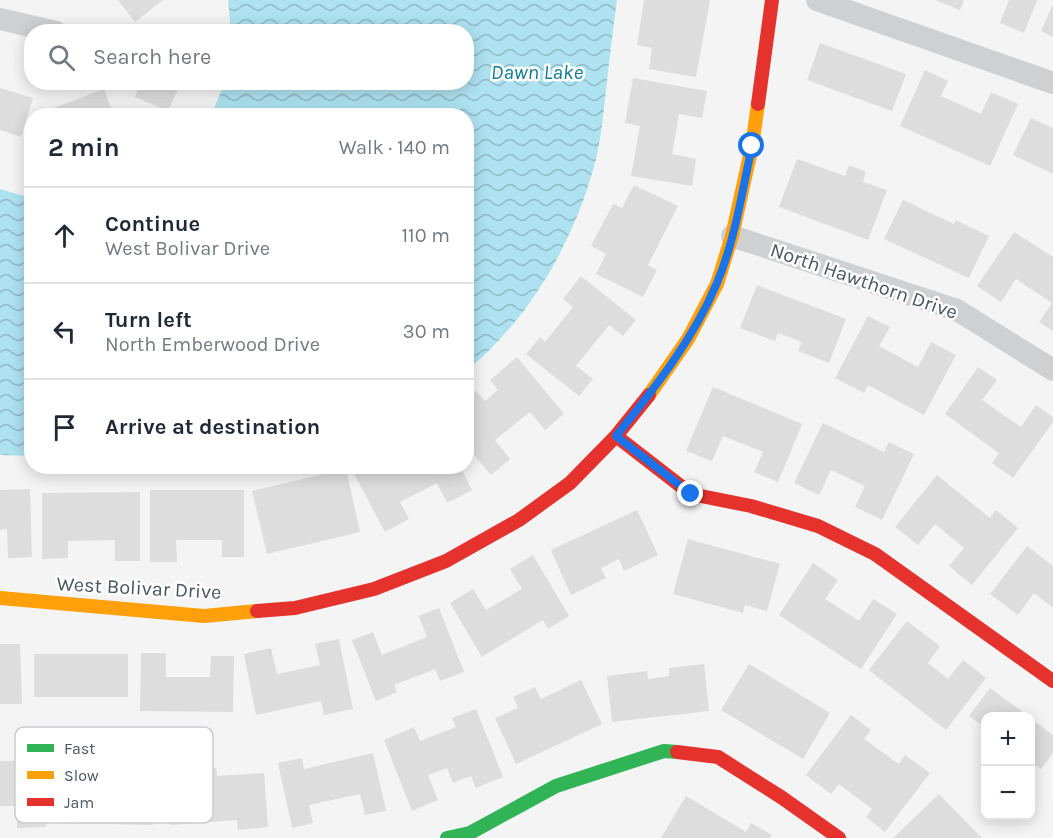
<!DOCTYPE html>
<meta charset="utf-8">
<style>
:root{--surface:#fff;--page:#f6f6f7;--text:#1f2937;--muted:#747a83;--line:#e0e1e3}
body{margin:0;font-family:Karla,sans-serif;background:var(--page);color:var(--text)}
.controls{position:absolute;right:18px;bottom:18px;display:grid;overflow:hidden;border-radius:12px;box-shadow:0 3px 15px #0003}
.controls button{width:54px;height:54px;display:grid;place-items:center;padding:0;border:0;border-bottom:2px solid var(--line);background:var(--surface);color:var(--text);font:30px sans-serif}
.stop{position:absolute;width:18px;height:18px;margin:-14px;border:4px solid #1a73e8;border-radius:50%;background:#fff}
.stop.end{background:#1a73e8;border-color:#fff;box-shadow:0 2px 6px #0008}
.list{margin:0;padding:0;list-style:none}
h2{display:flex;justify-content:space-between;align-items:center;height:78px;margin:0;padding:0 24px;font-size:26px}
h2 small{font-size:20px;font-weight:400;color:var(--muted)}
.list li{display:grid;grid-template-columns:39px 1fr auto;gap:18px;align-items:center;box-sizing:border-box;height:96px;padding:0 24px;border-top:2px solid var(--line)}
.list b{display:block;font-size:22px;white-space:nowrap}
.list p{margin:0;font-size:20px;white-space:nowrap;color:var(--muted)}
.list em{font-size:20px;font-style:normal;color:var(--muted)}
.icon{flex:none;width:33px;height:33px;fill:none;stroke:currentColor;stroke-width:2;stroke-linecap:round;stroke-linejoin:round}
.map{position:relative;flex:none;width:1053px;height:838px;overflow:hidden}
.search{position:absolute;background:var(--surface);box-shadow:0 3px 15px #0003;left:24px;top:24px;width:450px;height:66px;display:flex;align-items:center;gap:15px;box-sizing:border-box;padding:0 21px;border-radius:24px;color:var(--muted);font-size:22px}
.panel{position:absolute;background:var(--surface);box-shadow:0 3px 15px #0003;left:24px;top:108px;width:450px;height:366px;border-radius:24px}
.map>svg:first-child{display:block}
.water{fill:url(#water-waves)}
.building{fill:#ddddde}
.lines{fill:none;stroke-linecap:round;stroke-linejoin:round}
.street{stroke:#ced0d2;stroke-width:22}
.fast{stroke:#30b455;stroke-width:14}
.slow{stroke:#ff9f0a;stroke-width:14}
.jam{stroke:#e5322d;stroke-width:14}
.route{stroke:#1a73e8;stroke-width:8}
.labels{text-anchor:middle;dominant-baseline:central;stroke-width:5;stroke-linejoin:round;paint-order:stroke}
.street-label{font-size:20px;fill:#4a5661;stroke:#fff}
.water-label{font-size:21px;font-style:italic;fill:#0c7c9b;stroke:#fff}
.key{fill:#fff;stroke:#c9ccd0;stroke-width:1.5}
.key-label{font-size:16px;fill:#4a5661}
</style>
<div class="map">
<svg width="1053" height="838" viewBox="0 0 1053 838">
<defs>
<pattern id="water-waves" width="16" height="10" patternUnits="userSpaceOnUse" patternTransform="scale(1.5)"><rect width="16" height="10" fill="#aee2f0"/><path d="M0 5q4-4 8 0t8 0" fill="none" stroke="#90bac6"/></pattern>
</defs>
<rect width="100%" height="100%" fill="#f4f4f4"/>
<path class="water" d="M228,0H617C613,30 609,61 606,91C603,115 601,140 595,163C574,241 530,319 467,370L466,116L211,115L225,83L466,82V32L231,31Z
M0,189L31,198V456L0,455Z"/>
<path class="building" d="M118,0H163L135,22Z
M644,0H710L696,77L649,69L652,48L637,45Z
M935,0H964L960,10Z
M1009,0H1037L1024,33L1000,23Z
M1053,4V37L1041,31Z
M820,43L906,74L892,111L807,80Z
M925,70L948,81L941,96L981,114L991,92L1018,104L990,166L900,126Z
M633,78L707,91L702,118L679,114L672,154L696,159L692,186L631,176L640,126L625,123Z
M141,82H181L168,111L135,97Z
M0,88L33,98L21,137L0,130Z
M104,89L114,116H35V115Z
M1031,118L1053,128V174L1013,155Z
M797,159L845,176L849,165L866,172L863,182L887,190L868,240L779,207Z
M634,185L678,206L648,265L657,270L643,297L596,274L606,254L591,246L613,204L622,208Z
M903,200L954,224L956,220L989,236L969,278L884,239Z
M1014,232L1053,257V331L1039,322L1052,303L1016,279L1001,302L977,286Z
M581,276L636,320L623,336L609,325L576,366L593,379L579,396L526,354L540,337L545,342L573,307L563,299Z
M757,285L846,319L829,363L798,351L802,342L778,333L775,341L740,328Z
M868,316L890,327L879,346L918,367L931,342L956,355L924,415L868,385L864,393L835,378Z
M517,357L564,414L545,430L530,412L495,440L510,459L491,475L466,445V400L476,391L485,401L498,390L490,380Z
M978,367L997,380L982,400L1021,427L1036,405L1053,417V422L1013,478L992,463L999,453L945,414Z
M713,387L802,424L778,482L754,472L763,452L723,436L712,461L686,451Z
M823,423L884,452L889,442L914,454L882,520L855,507L865,486L831,470L819,495L794,483Z
M354,466H460L472,490L447,503L437,483L400,502L409,519L385,532L351,468Z
M346,469L360,532L267,554L252,491Z
M937,475L990,518L996,510L1018,528L972,585L949,566L964,548L935,524L918,545L895,527Z
M30,489L32,557L8,558L7,529L0,530V490Z
M150,490H244V557H222V540H176L177,562H150Z
M140,492V561H115V540L68,541V558L42,559V493Z
M637,510L658,555L624,571L619,559L601,568L606,578L571,595L551,550Z
M688,539L780,564L767,611L745,605L743,613L673,594Z
M1027,546L1053,566V608L1034,593L1018,615L990,594Z
M533,555L569,616L548,629L543,620L482,657L450,603L473,589L486,610L522,589L510,569Z
M813,563L838,580L825,599L859,621L873,599L897,614L861,669L779,615Z
M439,608L464,672L440,681L435,669L394,685L397,692L376,701L352,640L373,632L382,655L427,637L419,616Z
M907,621L940,646L928,663L948,679L963,660L986,678L946,730L869,670Z
M339,639L353,709L324,715L321,701L256,715L244,654L271,648L277,674L320,665L315,644Z
M0,644H20L22,704H0Z
M141,653H166V677H210L211,656H234L233,712L140,711Z
M34,654H128V697H34Z
M704,664L709,711L612,722L607,676L647,671L648,679L669,676V668Z
M749,664L830,713L803,759L721,710Z
M581,680L602,724L516,764L495,718L518,708L513,697L535,687L541,699Z
M990,688L1028,716H986V728L969,716Z
M476,709L503,777L476,788L471,776L453,783L447,768L428,775L438,800L412,811L384,740L414,727L420,741L456,727L452,718Z
M851,715L871,730L864,739L899,764L905,755L930,773L885,832L866,817L872,809L839,784L831,794L806,775Z
M1030,718L1053,735V753L1041,769L1030,762Z
M373,753L386,811L365,815L360,794L309,805L313,823L292,828L278,763L302,758L304,769Z
M45,760L46,827L17,828V806H0V761Z
M216,768L217,776L264,773L268,827L238,830L237,820L171,825L167,772Z
M117,778L143,779V788H154L153,825L58,823L59,785L117,786Z
M939,794L982,838H893Z
M686,796L746,832L751,823L772,835L770,838H661Z"/>
<g class="lines">
<path class="street" d="M817,0L1053,83
M0,19L56,32
M732,236L957,310L1053,370"/>
<path class="fast" d="M447,838L470,833L556,786L664,751L677,752"/>
<path class="slow" d="M649,395L688,339L717,284L732,236L752,146L758,104
M0,598L204,616L257,611"/>
<path class="jam" d="M758,104L772,0
M616,436L691,494L751,506L818,526L875,554L1053,681
M257,611L295,608L374,589L446,561L519,520L570,483L616,436L649,395
M677,752L718,757L781,797L839,838"/>
</g>
<g class="lines">
<path class="route" d="M691,494L616,436C654,389 693,340 717,283C735,240 742,192 752,146"/>
</g>
<g class="labels">
<g class="street-label">
<text transform="translate(864 281) rotate(19)">North Hawthorn Drive</text>
<text transform="translate(139 588) rotate(3)">West Bolivar Drive</text>
</g>
<g class="water-label">
<text x="537" y="72">Dawn Lake</text>
</g>
</g>
<rect x="15" y="727" width="198" height="96" rx="9" class="key"/>
<rect x="27" y="744" width="27" height="8" fill="#30b455"/>
<rect x="27" y="771" width="27" height="8" fill="#ff9f0a"/>
<rect x="27" y="798" width="27" height="8" fill="#e5322d"/>
<g class="key-label">
<text x="64" y="754">Fast</text>
<text x="64" y="781">Slow</text>
<text x="64" y="808">Jam</text>
</g>
</svg>
<div class="controls">
<button>+</button>
<button>−</button>
</div>
<div class="stop" style="left:752px;top:146px"></div>
<div class="stop end" style="left:691px;top:494px"></div>
<div class="search"><svg class="icon" aria-label="search" viewBox="0 0 24 24"><circle cx="10" cy="10" r="6"/><path d="M15 15l6 6"/></svg>Search here</div>
<section class="panel">
<h2>2 min<small>Walk · 140 m</small></h2>
<ul class="list">
<li><svg class="icon" aria-label="ahead" viewBox="0 0 24 24"><path d="M12 20V5M6 11l6-6 6 6"/></svg><div><b>Continue</b><p>West Bolivar Drive</p></div><em>110 m</em></li>
<li><svg class="icon" aria-label="left" viewBox="0 0 24 24"><path d="M17 20v-9H6M10 6l-5 5 5 5"/></svg><div><b>Turn left</b><p>North Emberwood Drive</p></div><em>30 m</em></li>
<li><svg class="icon" aria-label="arrive" viewBox="0 0 24 24"><path d="M6 21V4h12l-3 4 3 4H6"/></svg><div><b>Arrive at destination</b></div></li>
</ul>
</section>
</div>
